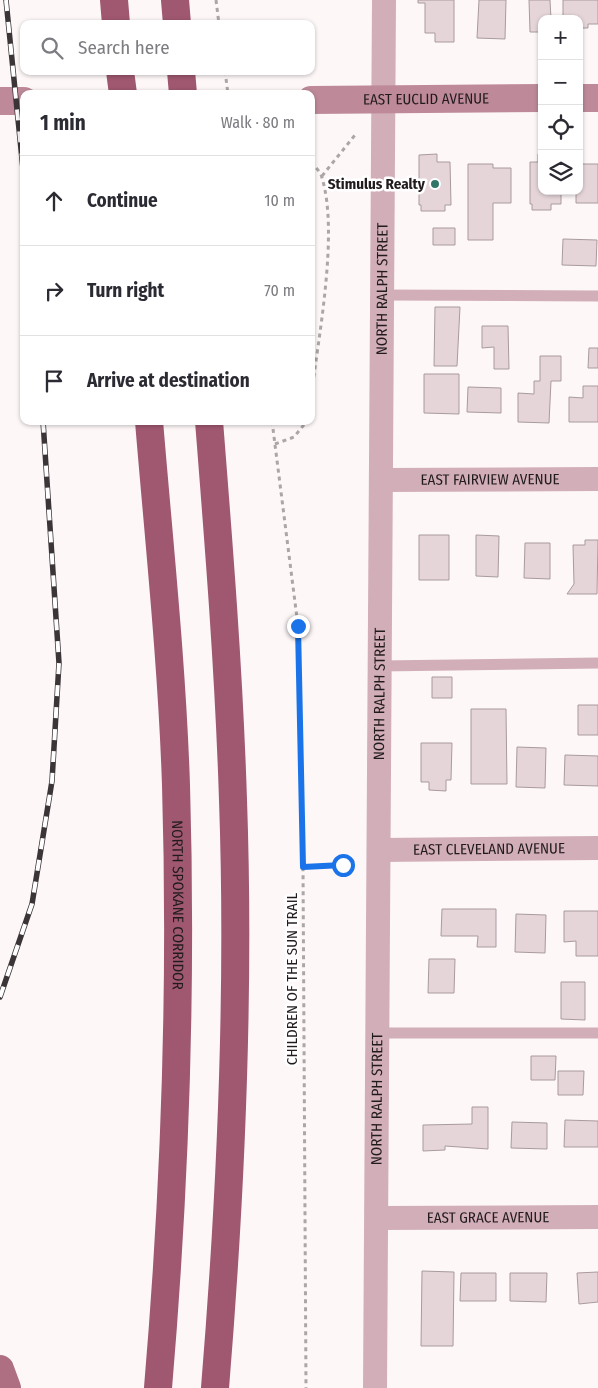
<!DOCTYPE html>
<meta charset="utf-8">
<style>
:root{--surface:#fff;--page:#f7f7f7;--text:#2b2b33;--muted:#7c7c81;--line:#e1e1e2}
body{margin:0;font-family:"Fira Sans Condensed",sans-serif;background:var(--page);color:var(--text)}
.controls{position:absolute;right:15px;top:15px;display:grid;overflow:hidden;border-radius:10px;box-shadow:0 1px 4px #0004}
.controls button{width:45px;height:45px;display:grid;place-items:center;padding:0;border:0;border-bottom:1px solid var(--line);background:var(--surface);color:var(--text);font:25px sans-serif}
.stop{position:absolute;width:15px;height:15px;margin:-11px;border:4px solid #1a73e8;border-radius:50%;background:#fff}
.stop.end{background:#1a73e8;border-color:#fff;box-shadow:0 1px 5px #0008}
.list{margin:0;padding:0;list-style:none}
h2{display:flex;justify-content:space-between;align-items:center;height:65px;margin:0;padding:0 20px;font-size:21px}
h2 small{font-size:16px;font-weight:400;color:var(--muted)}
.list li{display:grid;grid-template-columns:32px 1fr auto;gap:15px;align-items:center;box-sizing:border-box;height:90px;padding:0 20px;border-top:1px solid var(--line)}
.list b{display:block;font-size:19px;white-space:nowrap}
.list em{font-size:16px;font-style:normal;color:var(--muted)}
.icon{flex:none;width:28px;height:28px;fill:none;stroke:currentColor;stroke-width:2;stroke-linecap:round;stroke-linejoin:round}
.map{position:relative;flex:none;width:598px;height:1388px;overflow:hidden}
.search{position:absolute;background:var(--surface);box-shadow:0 1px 4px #0004;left:20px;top:20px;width:295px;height:55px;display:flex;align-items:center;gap:12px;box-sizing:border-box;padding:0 18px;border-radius:10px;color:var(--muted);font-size:19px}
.panel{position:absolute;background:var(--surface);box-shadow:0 1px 4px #0004;left:20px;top:90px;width:295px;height:335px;border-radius:10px}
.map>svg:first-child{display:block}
.building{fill:#e5d5d9;stroke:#a99a9e}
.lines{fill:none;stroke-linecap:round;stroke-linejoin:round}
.path{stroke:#aca6a7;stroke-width:3;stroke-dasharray:4 4;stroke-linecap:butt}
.lane{stroke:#d2aeb9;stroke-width:11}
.street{stroke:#d2aeb9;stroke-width:24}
.secondary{stroke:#be8a9a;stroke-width:28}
.primary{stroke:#ae6f83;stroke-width:28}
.highway{stroke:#9f5870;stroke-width:28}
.rail-casing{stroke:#3b3537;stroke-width:5.5}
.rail{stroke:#fff;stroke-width:4;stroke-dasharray:11;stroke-linecap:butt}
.route{stroke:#1a73e8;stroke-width:6}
.poi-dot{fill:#317568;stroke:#fff;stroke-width:2}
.labels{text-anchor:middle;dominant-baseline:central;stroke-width:5;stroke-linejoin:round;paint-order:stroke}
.street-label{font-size:15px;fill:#211b1d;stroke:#fff}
.poi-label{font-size:15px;font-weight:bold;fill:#211b1d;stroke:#fff;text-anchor:end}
</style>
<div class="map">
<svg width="598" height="1388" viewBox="0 0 598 1388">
<rect width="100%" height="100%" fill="#fdf7f8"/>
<path class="building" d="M418,0H454V42H435V33H425V3H418Z
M479,0H506L505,39L477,38Z
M529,0H550L551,19H542V32H530Z
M563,0H598V24H588V28H579V19H563Z
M437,154V162H450L451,205H445V211H421V205H419V155Z
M538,154H542V191H561V204H551V210H532V204H530V162H538Z
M468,164H493V168H511V203H493V240H468Z
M579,164H598V203H576V194H568V191H579Z
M433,228H455V245H433Z
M563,239L597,240L596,266L562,265Z
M435,307H460L457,366H434Z
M482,326H508L509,369H494V347L482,348Z
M589,348H598V368H588Z
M540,356H561V381H551L549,423L518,422V393L534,394V381H540Z
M424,374H459V414L424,413Z
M583,386H598V422H569V397L583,398Z
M468,387L501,388V413L467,412Z
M419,535H449V580H419Z
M476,535L499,536L498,577L476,576Z
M585,540H598L597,594H567L574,584L573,545H585Z
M525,543H550V579L524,578Z
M432,677H452V698H432Z
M578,705H598V735H578Z
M471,709H506L507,784H471Z
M421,743H452L451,780H446V791L429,790V782H421Z
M517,747L546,748L545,788L516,787Z
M565,755L598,756V786L564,785Z
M442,909H496V947H477L478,936H441Z
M564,911H598V956H576V941L564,942Z
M516,914L546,915L545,953L515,952Z
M429,959H455L454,993H428Z
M561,982H585V1020L561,1019Z
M531,1056H556L555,1080H531Z
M558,1071H584L583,1095H558Z
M472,1107H488V1149L445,1146V1150L423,1151V1125L472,1124Z
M565,1120L598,1121V1147H564Z
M512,1122L547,1123V1149L511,1148Z
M422,1271L454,1272L453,1346H421Z
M598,1272V1302L579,1304L577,1273Z
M461,1273H496V1301H460Z
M510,1273H547L546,1302L510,1301Z"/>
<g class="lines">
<path class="path" d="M216,0L219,24
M225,71L228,94
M311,162C315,167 321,172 322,178C339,233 318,339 311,398
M322,176L355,135
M272,421L298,626L303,867L306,1388
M275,444L294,437L307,421
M303,867L343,865L356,860"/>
<path class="lane" d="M382,295L598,296
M380,666L598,663
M379,1033H598"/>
<g class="street">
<path id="s1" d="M382,480L598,479"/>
<path id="s2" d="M380,850L598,848"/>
<path id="s3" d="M378,1218L598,1217"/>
<path id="s4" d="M375,1388L384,0"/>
</g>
<g class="secondary">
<path d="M579,98H598"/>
<path id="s5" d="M311,100L542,98"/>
<path d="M0,101H24"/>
</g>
<path class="primary" d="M0,1369L7,1388"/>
<g class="highway">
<path d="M114,0L116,24"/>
<path d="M175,0L177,24"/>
<path d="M120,71L123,94"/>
<path d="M181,71L183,94"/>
<path id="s6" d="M149,421C159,542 172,664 176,785C182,986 175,1188 158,1388"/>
<path d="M209,421C219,547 229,673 233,800C240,996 231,1193 215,1388"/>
</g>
<defs>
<path id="rail" d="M6,0L24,179
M0,997L32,904L52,781L59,663L43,421"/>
</defs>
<use href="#rail" class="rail-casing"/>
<use href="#rail" class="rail"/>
</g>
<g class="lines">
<path class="route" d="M298,626L303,867L343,865"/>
</g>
<circle class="poi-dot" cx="435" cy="184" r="5"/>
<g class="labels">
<g class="street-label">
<text stroke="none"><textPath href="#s5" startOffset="115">EAST EUCLID AVENUE</textPath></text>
<text stroke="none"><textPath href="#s4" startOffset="1099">NORTH RALPH STREET</textPath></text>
<text stroke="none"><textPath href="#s1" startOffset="108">EAST FAIRVIEW AVENUE</textPath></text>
<text stroke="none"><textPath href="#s4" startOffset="694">NORTH RALPH STREET</textPath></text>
<text stroke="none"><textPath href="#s2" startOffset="109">EAST CLEVELAND AVENUE</textPath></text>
<text stroke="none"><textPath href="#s6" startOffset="485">NORTH SPOKANE CORRIDOR</textPath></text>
<text transform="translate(292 979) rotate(-90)">CHILDREN OF THE SUN TRAIL</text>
<text stroke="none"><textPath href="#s4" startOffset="289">NORTH RALPH STREET</textPath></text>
<text stroke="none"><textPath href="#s3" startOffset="110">EAST GRACE AVENUE</textPath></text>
</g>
<g class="poi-label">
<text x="425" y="184">Stimulus Realty</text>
</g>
</g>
</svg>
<div class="controls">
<button>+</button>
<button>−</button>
<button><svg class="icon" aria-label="locate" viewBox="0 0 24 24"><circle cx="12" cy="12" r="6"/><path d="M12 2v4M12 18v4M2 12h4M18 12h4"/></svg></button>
<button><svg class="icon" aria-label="layers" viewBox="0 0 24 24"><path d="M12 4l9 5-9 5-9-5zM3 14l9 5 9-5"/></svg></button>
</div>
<div class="stop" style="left:343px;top:865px"></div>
<div class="stop end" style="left:298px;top:626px"></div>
<div class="search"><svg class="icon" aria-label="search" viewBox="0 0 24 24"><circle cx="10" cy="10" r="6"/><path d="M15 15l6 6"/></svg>Search here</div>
<section class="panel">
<h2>1 min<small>Walk · 80 m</small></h2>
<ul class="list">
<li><svg class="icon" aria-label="ahead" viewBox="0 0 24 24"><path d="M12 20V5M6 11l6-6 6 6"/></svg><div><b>Continue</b></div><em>10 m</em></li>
<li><svg class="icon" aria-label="right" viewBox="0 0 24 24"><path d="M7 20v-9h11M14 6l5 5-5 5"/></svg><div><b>Turn right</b></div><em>70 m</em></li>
<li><svg class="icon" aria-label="arrive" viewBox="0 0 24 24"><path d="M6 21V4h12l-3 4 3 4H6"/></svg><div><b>Arrive at destination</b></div></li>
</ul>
</section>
</div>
